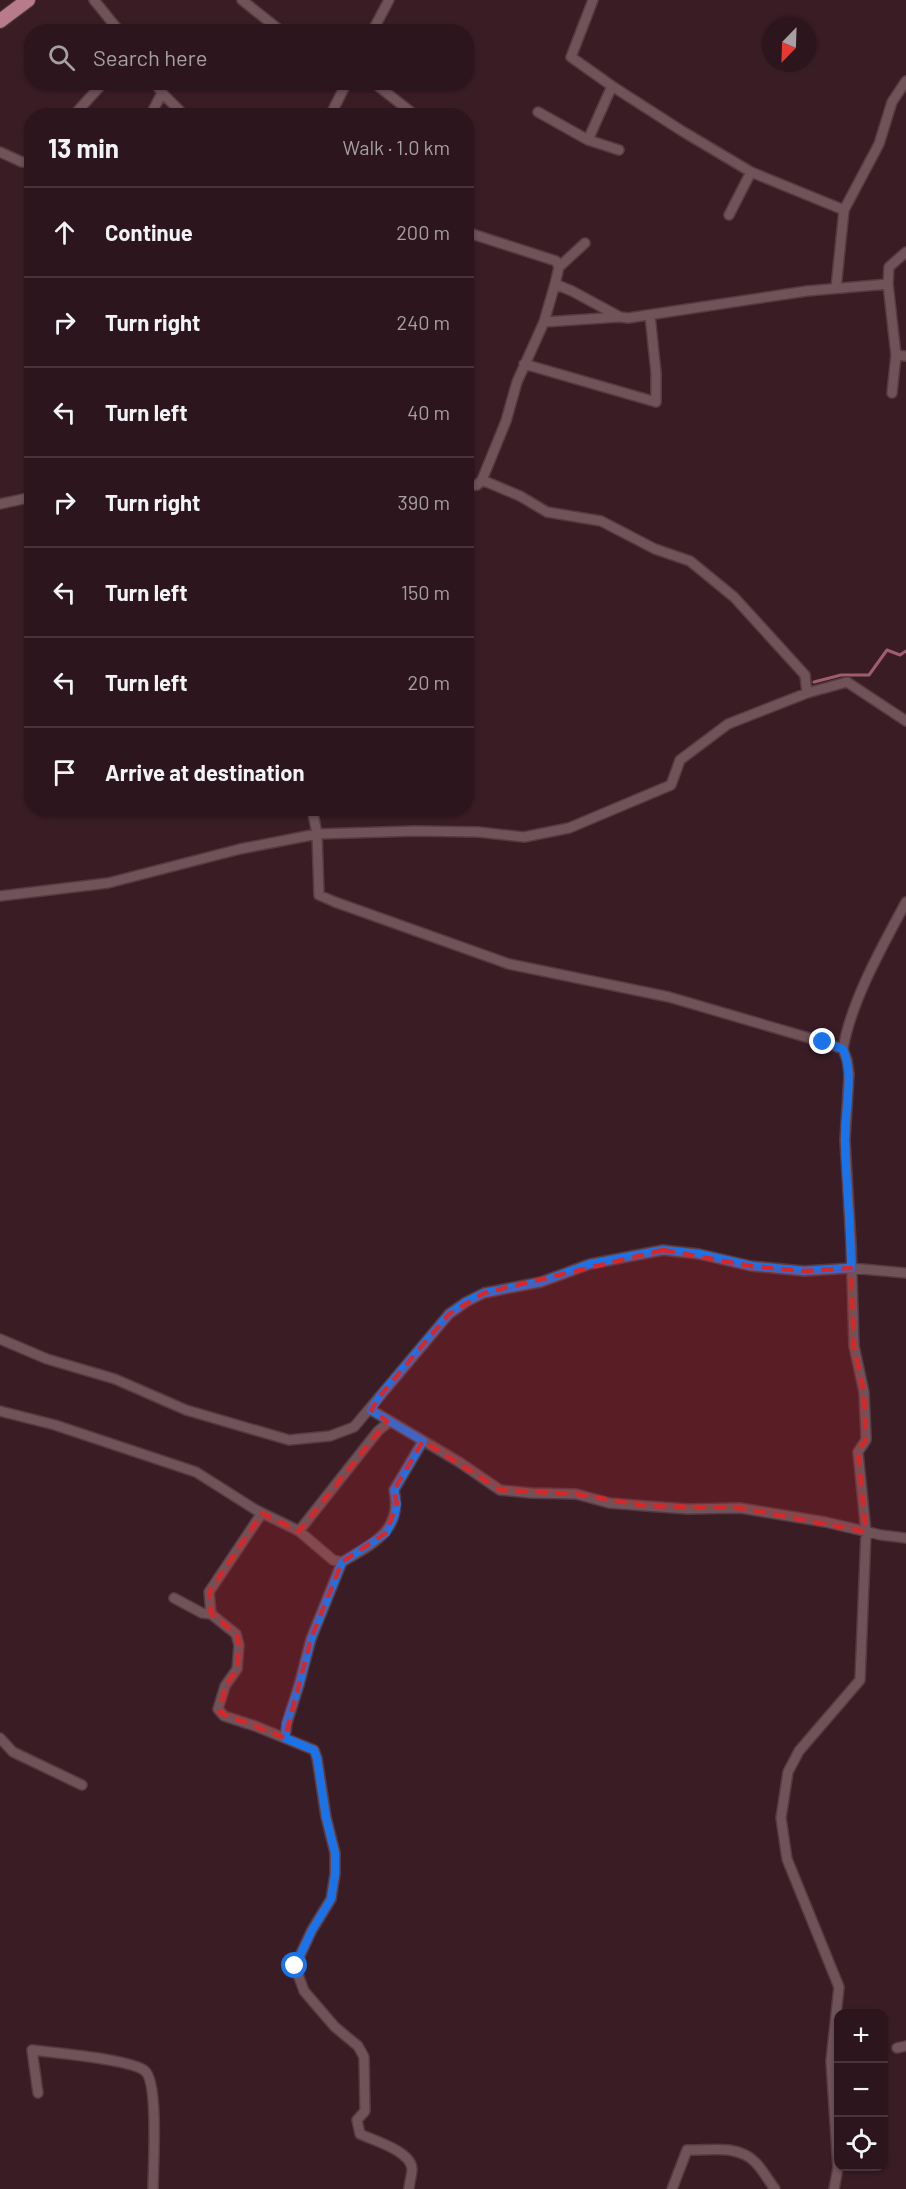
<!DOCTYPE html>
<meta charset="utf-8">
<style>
:root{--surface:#2c151c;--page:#341e25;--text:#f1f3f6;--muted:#a69fa3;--line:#48343b}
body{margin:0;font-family:Barlow,sans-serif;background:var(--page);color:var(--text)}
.controls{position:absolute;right:18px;bottom:18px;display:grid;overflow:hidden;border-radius:12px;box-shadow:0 2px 4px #0004}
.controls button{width:54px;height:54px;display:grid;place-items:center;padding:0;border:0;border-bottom:2px solid var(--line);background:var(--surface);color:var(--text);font:30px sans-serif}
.compass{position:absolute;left:762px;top:18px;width:54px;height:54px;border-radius:50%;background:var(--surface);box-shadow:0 2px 4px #0004;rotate:203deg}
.stop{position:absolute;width:18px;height:18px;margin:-14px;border:4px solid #1a73e8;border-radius:50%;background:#fff}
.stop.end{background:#1a73e8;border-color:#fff;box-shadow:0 2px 6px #0008}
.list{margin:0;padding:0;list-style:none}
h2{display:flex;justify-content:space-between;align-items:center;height:78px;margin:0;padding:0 24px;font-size:26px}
h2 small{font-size:20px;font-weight:400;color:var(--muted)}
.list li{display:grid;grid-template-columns:39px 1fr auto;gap:18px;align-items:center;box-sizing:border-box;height:90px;padding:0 24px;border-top:2px solid var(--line)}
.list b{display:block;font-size:22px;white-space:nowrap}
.list em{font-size:20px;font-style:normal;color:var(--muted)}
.icon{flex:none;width:33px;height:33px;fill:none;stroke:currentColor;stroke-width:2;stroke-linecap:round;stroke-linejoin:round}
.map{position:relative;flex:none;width:906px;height:2189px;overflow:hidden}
.search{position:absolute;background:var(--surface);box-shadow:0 2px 4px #0004;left:24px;top:24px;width:450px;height:66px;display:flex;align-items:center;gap:15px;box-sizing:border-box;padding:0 21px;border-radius:24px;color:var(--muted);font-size:22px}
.panel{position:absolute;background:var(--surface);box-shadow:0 2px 4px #0004;left:24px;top:108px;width:450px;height:708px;border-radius:24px}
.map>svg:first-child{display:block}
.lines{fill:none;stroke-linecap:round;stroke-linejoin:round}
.stream{stroke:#a05c6f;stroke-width:3}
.minor-casing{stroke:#563942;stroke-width:12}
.primary-casing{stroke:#563942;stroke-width:16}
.minor{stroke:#705259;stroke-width:9}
.primary{stroke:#b87b8b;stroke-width:14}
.route{stroke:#1a73e8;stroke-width:8}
.marked{fill:#d62828;fill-opacity:0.2;stroke:#d62828;stroke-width:4.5;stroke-dasharray:12 8;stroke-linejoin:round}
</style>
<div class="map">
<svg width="906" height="2189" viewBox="0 0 906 2189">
<rect width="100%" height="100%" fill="#3a1c25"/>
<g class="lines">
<path class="stream" d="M814,682L841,675H869L887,650L900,655L906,651"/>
<defs>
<path id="minor" d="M94,0L120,32
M242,0L282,32
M593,0L571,57L612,86L588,140L619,150
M372,32L389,0
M373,82L416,116
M612,86L682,131L751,172L729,215
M162,93L185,116
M538,112L588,140
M73,116L104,82
M150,116L162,93L155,82
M330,116L347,82
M0,152L22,162H28L32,159
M751,172L844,210L836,288
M844,210L879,144L892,102L906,81
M466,232L556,261L559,267L555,284L572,291L620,317L628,318L807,291L888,284L896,355L906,356
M559,267L585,243
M888,284L889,267L906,252
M544,322L619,317
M524,364L656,402V373L650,315
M892,393L896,355
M482,480L506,421L517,382L544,322L555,284
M466,486L477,485L482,480L520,496L547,512L601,521L655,549L690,561L734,597L805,675L807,693L847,682L906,721
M0,504L32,497
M312,808L317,834L319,895L335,902L509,964L669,997L823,1042L843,1049L847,1060L849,1074L845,1140L851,1244L854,1346L864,1392L866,1436V1440L858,1452L866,1532L860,1680L799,1751L788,1772L781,1818L787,1859L839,1987L831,2061L838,2168L834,2189
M0,896L108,883L240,849L317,834L416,831L478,832L524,837L569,828L671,785L680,760L728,724L807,693
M843,1049C851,1001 883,945 906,902
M0,1339L47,1359L115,1379L186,1410L289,1440L330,1436L354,1427L449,1314L466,1302L484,1293L541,1282L590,1264L663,1250L699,1254L751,1266L804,1271L851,1268L906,1273
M371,1410L390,1421
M0,1411L55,1425L196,1472L256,1510L299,1531L378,1431L390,1421L459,1462L500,1490L531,1493L576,1494L609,1503L646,1506L688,1509L740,1508L825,1522L881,1535L906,1538
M262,1513L209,1592L211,1614L236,1634L239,1645L237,1669L225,1686L218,1709L224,1716L255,1726L314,1750L317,1758L326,1817L335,1853V1874L331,1899L312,1930L295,1966L304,1991L335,2027L358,2046L364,2057L365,2111L357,2120L360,2134C375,2141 411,2151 412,2169C412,2176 409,2183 409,2189
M299,1531L333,1560L342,1562C372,1544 403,1531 394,1490L423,1441
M174,1598L202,1613L211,1614
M0,1738L13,1752L82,1785
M285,1738L287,1723L299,1685L311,1639L342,1562
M897,2048L906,2046
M38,2093L32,2050C54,2053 131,2059 145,2071C159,2083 153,2168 153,2189
M672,2189L687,2150C710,2151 737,2144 755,2162C763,2170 768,2180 775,2189"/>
<path id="primary" d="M0,21L28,0"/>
</defs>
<use href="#minor" class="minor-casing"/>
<use href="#primary" class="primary-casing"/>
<use href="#minor" class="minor"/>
<use href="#primary" class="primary"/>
</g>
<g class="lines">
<path class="route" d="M295,1966L312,1930L331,1899L335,1874V1853L326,1817L317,1758L314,1750L285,1738L286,1723L299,1685L311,1639L342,1562L386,1533L394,1517L397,1504L394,1490L423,1441L371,1410L383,1392L449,1314L466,1302L484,1293L541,1282L590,1264L663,1250L699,1254L752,1266L804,1271L851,1268C851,1226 846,1184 845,1142C844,1111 855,1078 843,1049L823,1042"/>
</g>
<path class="marked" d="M663,1250L751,1266L804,1271L851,1268L854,1346L864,1392L866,1440L858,1451L866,1532L740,1508L646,1506L576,1494L500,1490L423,1441L394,1490L397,1504L386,1533L342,1562L311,1639L285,1738L220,1713L225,1686L237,1669L239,1645L236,1634L211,1614L209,1592L262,1513L299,1531L387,1421L371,1410L383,1392L449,1314L484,1293Z"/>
</svg>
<div class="controls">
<button>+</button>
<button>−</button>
<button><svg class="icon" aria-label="locate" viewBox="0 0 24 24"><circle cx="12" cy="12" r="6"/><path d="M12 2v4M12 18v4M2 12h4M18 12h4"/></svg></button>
</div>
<svg class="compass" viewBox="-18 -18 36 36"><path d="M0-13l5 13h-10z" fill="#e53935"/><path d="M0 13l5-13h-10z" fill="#a69fa3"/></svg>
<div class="stop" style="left:295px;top:1966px"></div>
<div class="stop end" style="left:823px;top:1042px"></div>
<div class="search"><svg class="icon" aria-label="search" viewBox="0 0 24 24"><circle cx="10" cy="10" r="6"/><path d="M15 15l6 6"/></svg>Search here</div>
<section class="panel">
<h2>13 min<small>Walk · 1.0 km</small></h2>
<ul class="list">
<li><svg class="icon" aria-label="ahead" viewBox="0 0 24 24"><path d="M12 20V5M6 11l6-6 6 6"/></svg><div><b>Continue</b></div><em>200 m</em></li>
<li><svg class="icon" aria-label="right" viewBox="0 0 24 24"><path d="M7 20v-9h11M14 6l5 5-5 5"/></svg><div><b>Turn right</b></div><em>240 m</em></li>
<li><svg class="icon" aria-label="left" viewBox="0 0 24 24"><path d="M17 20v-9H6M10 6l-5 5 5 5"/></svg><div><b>Turn left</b></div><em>40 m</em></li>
<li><svg class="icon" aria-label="right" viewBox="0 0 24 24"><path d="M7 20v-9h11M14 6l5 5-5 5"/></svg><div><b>Turn right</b></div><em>390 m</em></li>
<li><svg class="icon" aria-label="left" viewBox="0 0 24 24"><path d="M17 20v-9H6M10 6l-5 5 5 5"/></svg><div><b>Turn left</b></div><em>150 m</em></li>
<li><svg class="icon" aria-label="left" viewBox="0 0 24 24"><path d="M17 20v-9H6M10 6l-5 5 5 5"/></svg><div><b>Turn left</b></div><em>20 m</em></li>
<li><svg class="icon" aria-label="arrive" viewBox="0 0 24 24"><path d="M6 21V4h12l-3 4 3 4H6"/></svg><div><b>Arrive at destination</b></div></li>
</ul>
</section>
</div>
